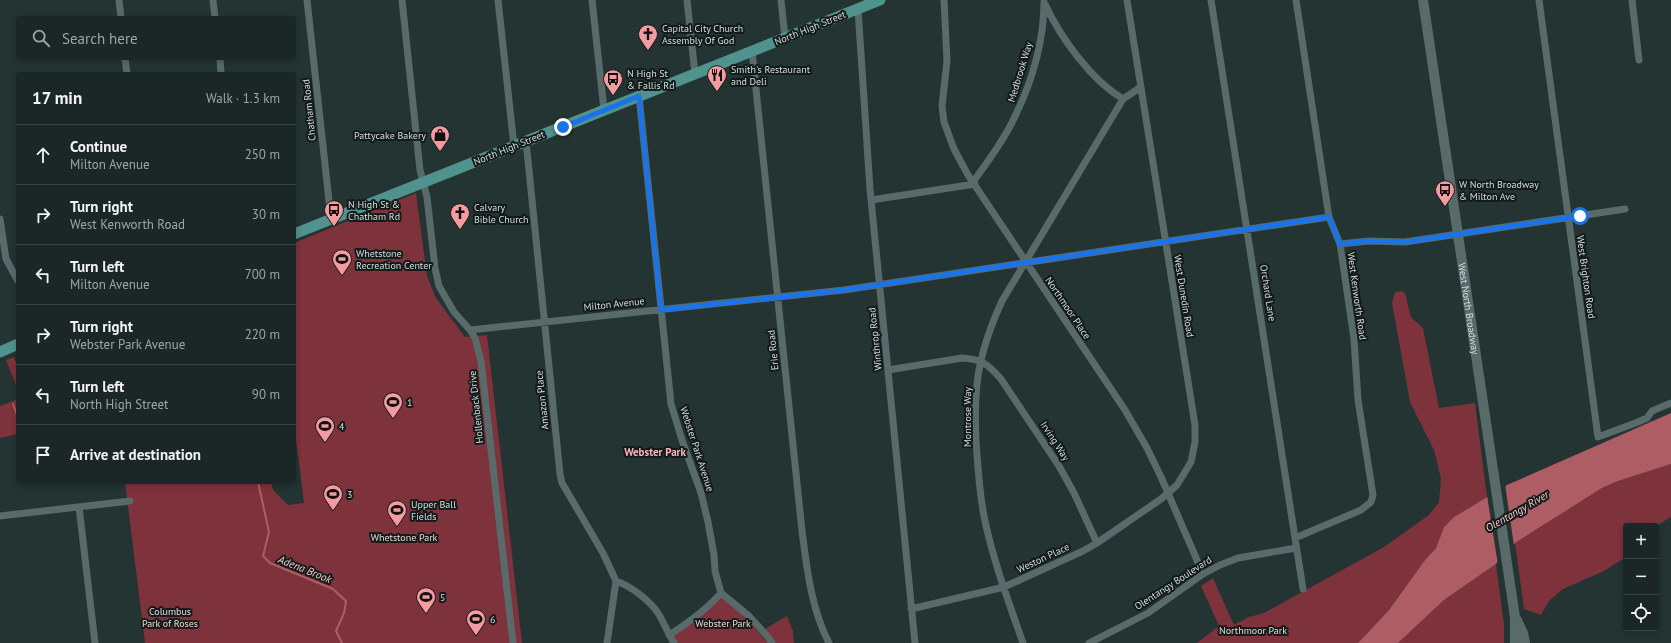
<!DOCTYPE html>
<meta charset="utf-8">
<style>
:root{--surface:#1a2726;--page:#273332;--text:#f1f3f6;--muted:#9fa5a7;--line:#384443}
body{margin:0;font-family:"PT Sans",sans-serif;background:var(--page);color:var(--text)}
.controls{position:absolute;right:12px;bottom:12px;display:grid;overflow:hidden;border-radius:4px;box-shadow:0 2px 6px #0003}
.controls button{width:36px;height:36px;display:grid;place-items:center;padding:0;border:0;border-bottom:1px solid var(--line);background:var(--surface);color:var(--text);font:20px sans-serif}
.stop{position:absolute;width:12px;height:12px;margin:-9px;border:3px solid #1a73e8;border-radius:50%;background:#fff}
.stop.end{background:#1a73e8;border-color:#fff;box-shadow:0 1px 4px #0008}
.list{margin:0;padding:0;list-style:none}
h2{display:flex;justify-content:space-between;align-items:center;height:52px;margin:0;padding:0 16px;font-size:17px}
h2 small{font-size:13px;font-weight:400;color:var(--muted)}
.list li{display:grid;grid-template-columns:26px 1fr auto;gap:12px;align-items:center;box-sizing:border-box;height:60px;padding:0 16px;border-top:1px solid var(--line)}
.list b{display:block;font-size:15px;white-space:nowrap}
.list p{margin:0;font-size:13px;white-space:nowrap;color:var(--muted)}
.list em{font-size:13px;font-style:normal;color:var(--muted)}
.icon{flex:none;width:22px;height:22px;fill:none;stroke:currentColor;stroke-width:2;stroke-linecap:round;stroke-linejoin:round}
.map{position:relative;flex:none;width:1671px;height:643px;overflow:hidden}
.search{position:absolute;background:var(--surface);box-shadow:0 2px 6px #0003;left:16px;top:16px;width:280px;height:44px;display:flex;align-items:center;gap:10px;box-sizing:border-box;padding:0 14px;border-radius:4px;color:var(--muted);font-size:15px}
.panel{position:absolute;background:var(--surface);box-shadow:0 2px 6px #0003;left:16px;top:72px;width:280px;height:412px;border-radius:4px}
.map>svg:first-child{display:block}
.green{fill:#7d323c}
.water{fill:#ae5d65}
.pier{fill:#233433}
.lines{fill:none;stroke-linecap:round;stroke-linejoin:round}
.stream{stroke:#ae5d65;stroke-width:2}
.minor{stroke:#586a69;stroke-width:7}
.secondary{stroke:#586a69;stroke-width:10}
.primary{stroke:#50928d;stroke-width:11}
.route{stroke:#1a73e8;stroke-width:5}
.labels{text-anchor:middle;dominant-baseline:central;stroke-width:4;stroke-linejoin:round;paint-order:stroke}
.poi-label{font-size:10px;fill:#d4dfdd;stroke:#131a1a;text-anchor:start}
.street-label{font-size:10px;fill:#d4dfdd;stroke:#131a1a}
.park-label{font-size:10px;fill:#efd7d8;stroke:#131a1a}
.neighbourhood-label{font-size:11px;font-weight:bold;fill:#f8b4b8;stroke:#131a1a}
.water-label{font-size:11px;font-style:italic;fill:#f9c9cc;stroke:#131a1a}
</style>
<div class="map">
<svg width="1671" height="643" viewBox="0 0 1671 643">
<rect width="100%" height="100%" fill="#233433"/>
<path class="green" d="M416,193L427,276L436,298L465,337L487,335L522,643H145L125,482H271L273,490L288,505L304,503L294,423V243Z
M1402,291L1405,293L1411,317L1423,328L1439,408L1475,403L1487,497L1454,517L1444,527L1436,548L1425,560L1389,610L1358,643H1197L1219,626L1201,586L1213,578L1234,625L1249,617L1264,613L1384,547L1429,515L1439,502L1441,479L1434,450L1410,402L1392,303L1395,292Z
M14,357L18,367V390L6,360Z
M18,399V434L0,438V406Z
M1671,464V517L1656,526H1626V557L1604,571L1563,589L1549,601L1541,615L1524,609L1515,543L1602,488L1618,481Z
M1496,564L1504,625V643H1398L1444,600Z
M721,597L740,611L768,643H677L673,636Z
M787,616L793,631L794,643H774L765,629Z"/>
<path class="water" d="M1671,413V464L1618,481L1602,488L1515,543L1496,564L1444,600L1398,643H1358L1389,610L1425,560L1436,548L1444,527L1454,517L1507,485Z"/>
<path class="pier" d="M1505,484L1514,546L1498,565L1487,495Z"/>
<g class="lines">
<path class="stream" d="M13,404L18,418
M258,482L269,532L263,556L270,563L333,589L346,601L344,613L336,631L342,643"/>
<path class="minor" d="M119,0L121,18
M213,0L215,18
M307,0L331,219
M402,0L420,170L427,197L435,268L439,286L454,312L470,330L475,338L481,361L513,643
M498,0L514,146
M592,0L604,110
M687,0L695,74
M781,0L785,38
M944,0L947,61L942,106L944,122L954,149L968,175L1125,410L1147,448L1161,477L1203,574
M1211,0L1303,589
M1539,0L1598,437L1638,422L1647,418L1652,411L1671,403
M1632,0L1639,60
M1045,4C1060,37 1091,80 1123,99
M858,9L870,189L915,643
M752,51L802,531C807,569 811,608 829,643
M125,58L127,74
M220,58L221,74
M639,96L671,404L682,440L701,493L708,522L714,555L715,571L721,593L749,616L768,637L772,643
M526,141L560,474L562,483L603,553L616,581L607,643
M973,182C989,160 1006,137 1017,112C1033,79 1044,39 1044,2
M871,200L975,184
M0,219L6,259L18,281
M1340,244L1369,241L1405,242L1625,209
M470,330L844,290L1329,217
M888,370L962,358C981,359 988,364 1001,379L1059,466L1074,493L1097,543
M79,507L95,643
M0,516L130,501
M1295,538L1361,510L1371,502L1373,495L1358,400L1354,339L1342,257L1340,244L1329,217L1296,0
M616,581C631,586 649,600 658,613C664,623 668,633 674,643
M911,609L1004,587L1083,551L1097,543L1161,499L1177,485L1191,462L1195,442V425L1127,0
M669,635C688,623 706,610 721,593
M1023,643C1009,603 994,563 985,521C979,494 978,467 976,440C975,419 975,397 978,376C982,350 991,325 1002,301L1123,99L1141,87
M1089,643L1148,613L1203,574L1220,565L1238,558L1296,548"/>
<g class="secondary">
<path id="s1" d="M1423,0L1515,617V643"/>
<path d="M1517,620L1523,633L1525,643"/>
</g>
<path class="primary" d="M294,234L880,0
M0,352L18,344"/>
</g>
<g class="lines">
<path class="route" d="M563,127L639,96L661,310L844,290L1329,217L1340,244L1369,241L1406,242L1580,216"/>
</g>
<defs>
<symbol id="church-pin" viewBox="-11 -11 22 30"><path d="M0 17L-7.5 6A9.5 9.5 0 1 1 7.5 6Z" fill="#f49aa1" stroke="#131a1a"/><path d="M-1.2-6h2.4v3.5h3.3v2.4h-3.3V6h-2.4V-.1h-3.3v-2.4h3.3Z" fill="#111"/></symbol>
<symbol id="restaurant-pin" viewBox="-11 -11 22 30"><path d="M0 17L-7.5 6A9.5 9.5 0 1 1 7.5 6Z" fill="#f49aa1" stroke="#131a1a"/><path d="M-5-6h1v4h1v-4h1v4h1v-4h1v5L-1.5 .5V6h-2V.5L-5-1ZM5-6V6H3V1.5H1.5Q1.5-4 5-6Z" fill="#111"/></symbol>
<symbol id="bus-pin" viewBox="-11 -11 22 30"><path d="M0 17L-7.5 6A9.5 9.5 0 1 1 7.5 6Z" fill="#f49aa1" stroke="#131a1a"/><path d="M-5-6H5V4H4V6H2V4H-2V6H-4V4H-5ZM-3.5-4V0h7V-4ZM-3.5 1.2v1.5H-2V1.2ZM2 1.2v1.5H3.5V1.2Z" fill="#111"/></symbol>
<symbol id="shop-pin" viewBox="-11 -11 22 30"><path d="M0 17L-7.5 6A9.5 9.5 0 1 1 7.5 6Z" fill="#f49aa1" stroke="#131a1a"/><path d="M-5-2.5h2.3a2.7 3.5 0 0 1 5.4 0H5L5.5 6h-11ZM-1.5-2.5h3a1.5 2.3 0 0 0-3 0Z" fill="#111"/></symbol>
<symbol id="stadium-pin" viewBox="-11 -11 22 30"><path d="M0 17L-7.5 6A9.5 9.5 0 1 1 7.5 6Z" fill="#f49aa1" stroke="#131a1a"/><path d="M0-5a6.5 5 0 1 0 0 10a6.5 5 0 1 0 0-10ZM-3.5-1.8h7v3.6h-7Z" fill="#111"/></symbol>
</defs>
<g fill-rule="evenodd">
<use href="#church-pin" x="637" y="23" width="22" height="30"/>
<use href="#restaurant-pin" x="706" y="64" width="22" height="30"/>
<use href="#bus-pin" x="602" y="68" width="22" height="30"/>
<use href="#shop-pin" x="429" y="124" width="22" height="30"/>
<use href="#bus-pin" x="1434" y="179" width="22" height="30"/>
<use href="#bus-pin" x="323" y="199" width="22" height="30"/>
<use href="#church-pin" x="449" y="202" width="22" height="30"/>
<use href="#stadium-pin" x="331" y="248" width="22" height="30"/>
<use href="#stadium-pin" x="382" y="391" width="22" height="30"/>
<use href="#stadium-pin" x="314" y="415" width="22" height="30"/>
<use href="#stadium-pin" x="322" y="483" width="22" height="30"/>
<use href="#stadium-pin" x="386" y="499" width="22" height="30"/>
<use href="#stadium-pin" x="415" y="586" width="22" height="30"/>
<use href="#stadium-pin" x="465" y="608" width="22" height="30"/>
</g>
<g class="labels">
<g class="poi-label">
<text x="662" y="28">Capital City Church<tspan x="662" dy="12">Assembly Of God</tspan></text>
<text x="731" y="69">Smith's Restaurant<tspan x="731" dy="12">and Deli</tspan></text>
<text x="627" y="73">N High St<tspan x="627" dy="12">&amp; Fallis Rd</tspan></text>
<text x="426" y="135" text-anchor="end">Pattycake Bakery</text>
<text x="1459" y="184">W North Broadway<tspan x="1459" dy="12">&amp; Milton Ave</tspan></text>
<text x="348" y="204">N High St &amp;<tspan x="348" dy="12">Chatham Rd</tspan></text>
<text x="474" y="207">Calvary<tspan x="474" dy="12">Bible Church</tspan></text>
<text x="356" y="253">Whetstone<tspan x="356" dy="12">Recreation Center</tspan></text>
<text x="407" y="402">1</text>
<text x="339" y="426">4</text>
<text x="347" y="494">3</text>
<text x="411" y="504">Upper Ball<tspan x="411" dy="12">Fields</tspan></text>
<text x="440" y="597">5</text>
<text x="490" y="619">6</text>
</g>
<g class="street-label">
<text transform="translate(810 28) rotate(-22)">North High Street</text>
<text transform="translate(1020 72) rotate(-73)">Medbrook Way</text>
<text transform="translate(309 110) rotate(-96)">Chatham Road</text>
<text transform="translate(509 148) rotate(-22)">North High Street</text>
<text transform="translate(1586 277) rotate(82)">West Brighton Road</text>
<text transform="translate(1268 293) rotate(81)">Orchard Lane</text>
<text transform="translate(1184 296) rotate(81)">West Dunedin Road</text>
<text transform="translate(1357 296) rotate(82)">West Kenworth Road</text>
<text transform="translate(614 304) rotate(-6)">Milton Avenue</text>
<text transform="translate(1068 308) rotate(56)">Northmoor Place</text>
<text stroke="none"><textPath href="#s1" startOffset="312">West North Broadway</textPath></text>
<text transform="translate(875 339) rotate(-96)">Winthrop Road</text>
<text transform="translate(773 350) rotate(-96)">Erie Road</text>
<text transform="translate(542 400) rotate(-96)">Amazon Place</text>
<text transform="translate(476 407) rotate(-96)">Hollenback Drive</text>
<text transform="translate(967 417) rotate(-90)">Montrose Way</text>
<text transform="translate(1055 441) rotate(57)">Irving Way</text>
<text transform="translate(697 449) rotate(72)">Webster Park Avenue</text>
<text transform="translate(1043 558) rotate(-25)">Weston Place</text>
<text transform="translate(1173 583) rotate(-33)">Olentangy Boulevard</text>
</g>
<g class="park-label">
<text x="404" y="537">Whetstone Park</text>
<text x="170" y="611">Columbus<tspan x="170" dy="12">Park of Roses</tspan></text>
<text x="723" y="623">Webster Park</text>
<text x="1253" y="630">Northmoor Park</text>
</g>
<g class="neighbourhood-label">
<text x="655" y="452">Webster Park</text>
</g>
<g class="water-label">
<text transform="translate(1517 511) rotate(-30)">Olentangy River</text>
<text transform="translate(305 569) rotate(22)">Adena Brook</text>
</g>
</g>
</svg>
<div class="controls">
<button>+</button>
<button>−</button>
<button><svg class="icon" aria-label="locate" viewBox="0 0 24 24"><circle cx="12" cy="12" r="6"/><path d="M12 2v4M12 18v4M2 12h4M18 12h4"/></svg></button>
</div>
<div class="stop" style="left:1580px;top:216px"></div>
<div class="stop end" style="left:563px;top:127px"></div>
<div class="search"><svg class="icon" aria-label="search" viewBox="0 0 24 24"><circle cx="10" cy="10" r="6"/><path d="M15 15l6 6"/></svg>Search here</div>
<section class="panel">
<h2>17 min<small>Walk · 1.3 km</small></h2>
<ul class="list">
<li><svg class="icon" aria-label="ahead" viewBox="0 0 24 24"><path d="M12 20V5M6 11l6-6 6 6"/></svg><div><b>Continue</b><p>Milton Avenue</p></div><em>250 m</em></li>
<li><svg class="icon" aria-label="right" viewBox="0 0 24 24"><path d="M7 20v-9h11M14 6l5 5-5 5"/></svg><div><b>Turn right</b><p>West Kenworth Road</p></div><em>30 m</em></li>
<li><svg class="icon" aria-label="left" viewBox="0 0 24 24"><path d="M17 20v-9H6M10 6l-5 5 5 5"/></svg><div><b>Turn left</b><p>Milton Avenue</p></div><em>700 m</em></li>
<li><svg class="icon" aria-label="right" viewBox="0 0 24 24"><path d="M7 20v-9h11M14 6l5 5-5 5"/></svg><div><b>Turn right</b><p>Webster Park Avenue</p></div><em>220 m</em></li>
<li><svg class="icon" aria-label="left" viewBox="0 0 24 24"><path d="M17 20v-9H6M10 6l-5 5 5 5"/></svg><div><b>Turn left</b><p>North High Street</p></div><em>90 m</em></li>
<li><svg class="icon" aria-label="arrive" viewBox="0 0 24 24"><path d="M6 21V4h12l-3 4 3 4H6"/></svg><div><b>Arrive at destination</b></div></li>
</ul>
</section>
</div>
